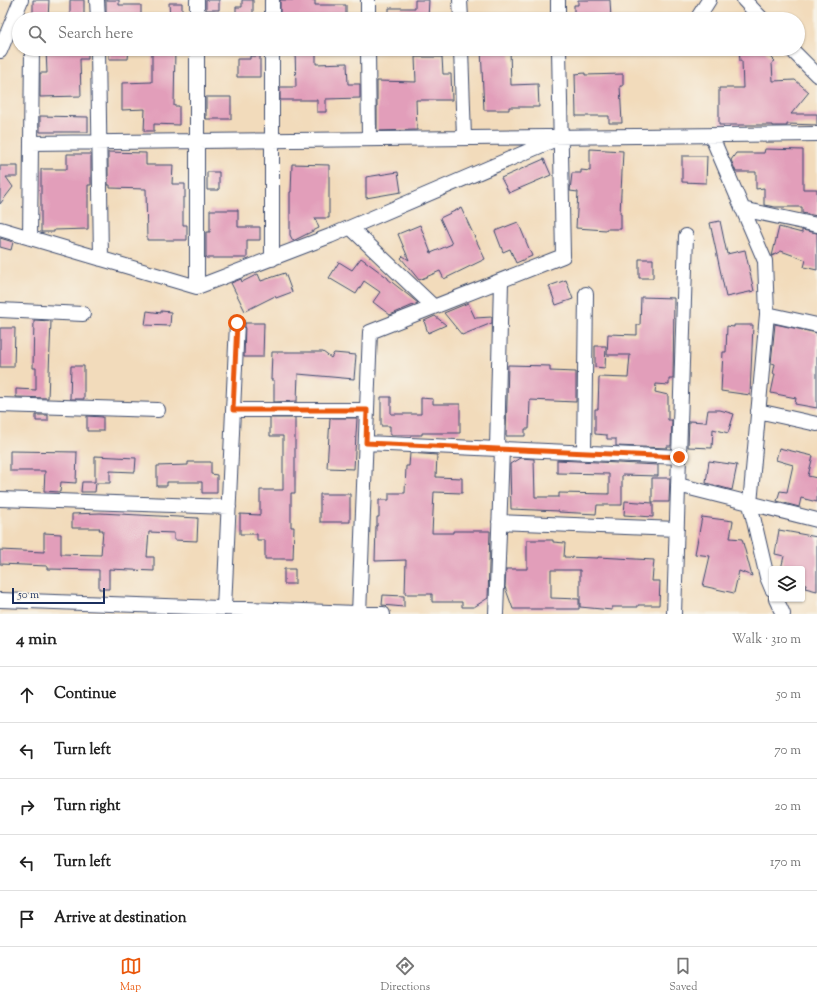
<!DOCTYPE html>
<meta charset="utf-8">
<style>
:root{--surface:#fff;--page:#f2f2f2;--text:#222;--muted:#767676;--line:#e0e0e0;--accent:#ea580c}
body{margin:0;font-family:"Sorts Mill Goudy",serif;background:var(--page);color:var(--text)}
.controls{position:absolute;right:12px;bottom:12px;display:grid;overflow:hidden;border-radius:4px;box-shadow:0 1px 3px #0004}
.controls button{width:36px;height:36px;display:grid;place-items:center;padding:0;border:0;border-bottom:1px solid var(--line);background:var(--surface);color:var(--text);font:20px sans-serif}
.scale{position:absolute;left:12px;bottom:10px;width:93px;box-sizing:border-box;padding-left:4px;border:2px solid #1b2f5e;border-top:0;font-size:11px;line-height:14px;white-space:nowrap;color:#1b2f5e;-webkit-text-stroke:3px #f7f3e8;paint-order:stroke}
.stop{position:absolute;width:12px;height:12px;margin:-9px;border:3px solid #ea580c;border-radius:50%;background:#fff}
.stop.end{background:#ea580c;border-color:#fff;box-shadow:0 1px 4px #0008}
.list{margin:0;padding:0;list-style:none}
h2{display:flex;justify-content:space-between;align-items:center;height:52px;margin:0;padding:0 16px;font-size:17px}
h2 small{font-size:13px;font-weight:400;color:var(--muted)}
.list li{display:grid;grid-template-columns:26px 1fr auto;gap:12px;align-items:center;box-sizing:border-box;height:56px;padding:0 16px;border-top:1px solid var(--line)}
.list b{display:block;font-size:15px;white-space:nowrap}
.list em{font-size:13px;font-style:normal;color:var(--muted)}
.icon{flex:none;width:22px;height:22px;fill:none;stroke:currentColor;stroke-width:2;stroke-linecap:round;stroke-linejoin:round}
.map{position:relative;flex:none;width:817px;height:614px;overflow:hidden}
.search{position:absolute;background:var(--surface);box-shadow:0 1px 3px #0004;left:12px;right:12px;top:12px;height:44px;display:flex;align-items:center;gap:10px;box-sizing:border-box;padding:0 14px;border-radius:22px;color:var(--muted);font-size:15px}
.sheet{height:332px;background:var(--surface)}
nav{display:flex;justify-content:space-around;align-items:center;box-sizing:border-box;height:56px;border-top:1px solid var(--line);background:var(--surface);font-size:11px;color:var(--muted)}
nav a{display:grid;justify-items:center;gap:2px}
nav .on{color:var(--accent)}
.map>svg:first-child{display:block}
.building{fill:#e29eba}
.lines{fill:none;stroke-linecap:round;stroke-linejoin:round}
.minor-casing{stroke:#3b496c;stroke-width:16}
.minor{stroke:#fff;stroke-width:14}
.route{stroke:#ea580c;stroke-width:5}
</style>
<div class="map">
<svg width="817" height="614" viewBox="0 0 817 614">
<rect width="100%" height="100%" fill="#f7f3e8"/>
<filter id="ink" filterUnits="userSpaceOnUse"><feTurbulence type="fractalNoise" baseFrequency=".025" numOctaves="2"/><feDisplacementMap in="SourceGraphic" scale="8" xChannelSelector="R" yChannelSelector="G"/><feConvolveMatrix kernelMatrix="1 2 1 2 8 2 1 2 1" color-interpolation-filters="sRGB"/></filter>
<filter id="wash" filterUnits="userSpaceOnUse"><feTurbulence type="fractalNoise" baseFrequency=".012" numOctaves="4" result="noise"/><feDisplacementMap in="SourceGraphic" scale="16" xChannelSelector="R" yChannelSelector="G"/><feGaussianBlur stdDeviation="0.9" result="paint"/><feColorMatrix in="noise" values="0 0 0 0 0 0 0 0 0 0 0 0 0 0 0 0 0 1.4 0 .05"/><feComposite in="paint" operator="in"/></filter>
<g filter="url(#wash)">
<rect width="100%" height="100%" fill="#f2dbbb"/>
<g id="blocks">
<path class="building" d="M33,0H49L48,19H33Z
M70,0H84V19H70Z
M106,0H119V5H141V17L106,16Z
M206,0H219V10H206Z
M242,0H253V19H240V17H236V7H242Z
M280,0H315V5H346V19H280Z
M415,0H429L428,19H389V8H415Z
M578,0H610L611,19H585V17H574V5H578Z
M169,3H182V19H170Z
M46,49H88V59H80L81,96L40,97V73H47Z
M109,49H129L128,59H109Z
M175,49L174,106H179V125L154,124V131H144L145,109L122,110V83L152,82V50Z
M295,49H316V64L347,63L348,84H360V98L326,99V112H317V100H280V87H296Z
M481,49H510L511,85L538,84L539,107H509V110H484Z
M739,49H763L775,61L772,63L773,81L795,80L809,92L791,114H817V125L787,124V126H773V125H719V88H743L742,61H740Z
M250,56H260V77H237V59H250Z
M415,57H442L443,74H451L452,100H416L417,130L377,131V81L416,82Z
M585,73V75L623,74V86H620L622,123H609V116H576L575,74Z
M206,97H231V119H206Z
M40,116L88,117V132H40Z
M590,149L623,151L620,214H621V229H606V230L576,228L578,192L570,191L572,173H581V170L590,171Z
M765,149L803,150V189H817V216L802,213V207H775L764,205V188L756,189V172H736L731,160L736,153H764Z
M108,152L146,153V165H173L172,184H185V198H183V225H187V240H147L146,189L110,188V185H108Z
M67,154H91V185H88V229L54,230V232H41V169H67Z
M682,156H707L706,183L682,182Z
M544,159L551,175L509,193L501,178Z
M292,164L329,165V218H315L319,228L293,241L290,235V192H291Z
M0,166H18V177H6L13,187L0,204Z
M207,172H219V190H207Z
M398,172L401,192L366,198V177Z
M461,208L485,259L444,279L440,271L419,280L401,258L403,256L409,260L398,234L420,225L431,253L452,244L440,218Z
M210,210H238V227H260V240H247V258H206V232H210Z
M720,221L727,254L745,250L754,291L726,297L710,223Z
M518,222L532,256L516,263L510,249L503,252L495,231Z
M779,227L802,233V230L817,233V270L804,267L806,260L781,251L772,256Z
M0,238L13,242L11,250L0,247Z
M361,258L388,278V279L418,303L390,315L373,302L380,292L364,281L356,294L329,278L339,262L352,270Z
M639,259H653V278H639Z
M285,273L292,292L276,298L275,296L245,311L231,283L241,279L242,282L258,274L261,281Z
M566,280L573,299L556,305L549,286Z
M641,297L674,298L673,379H669V385L656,384L655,392L668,395V420H672L671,446H667V448L616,446V439H607V435L595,434V409H598L599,377L628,378L630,355H607L608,334L637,335V325H640Z
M468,303L475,318L492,317V323L462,335L444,313Z
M147,311L161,313V311L171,312L170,326L145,325Z
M435,316L446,325L428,333L424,321Z
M34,320L51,321L48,398L16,397V389L36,390V368H33Z
M245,323H264L263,357H244Z
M775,324L817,333V408L795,404L796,398L771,393L775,374H773L775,364L771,363Z
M734,325H753L750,395L721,391L723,352H726L727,326L734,327Z
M0,328H15L14,367H0Z
M595,346H606L605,368L595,367Z
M272,352H323L331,358L334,353L356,355L354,379L298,374L297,401L274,402V380H271Z
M508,365L550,366V371L576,372V402L530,400L529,429H525V436H506Z
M71,366H84V399H70Z
M381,397H391V414H421V398L433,399V404H460V433H422V435H390V426H381Z
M708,410H720L734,414L728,433L713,429L712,448L688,447L689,421L706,422Z
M36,415H48V421H36Z
M87,416L103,417V431H87Z
M270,418H295V493H291V527H294L293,559H265V540H257V534H240V514L260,515V490H283V436H270Z
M330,418H357L354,469L327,468Z
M779,448L813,456L808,476L817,478V502L801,498L799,507L777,501L780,491L787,492L793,465L776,460Z
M10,451L77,452L76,483L61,482L60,492L44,491L45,471H10Z
M410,453L437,455L436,477L462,478V493L434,492L432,533H453V531H490L488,598L474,607H462V602H432V594H405L406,560L375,561L376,526H377V517H379V500H389V493H405L406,466H409Z
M95,456L136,458L135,472L110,471V483H96L95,492H81L82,482H95Z
M520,458L534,459L535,497H559V493L609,494V474L557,473V460L658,465V476L622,475V505H597L596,514L559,512V511L511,509L510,464Z
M709,461L737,465L732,490L706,483Z
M188,462H211V474L217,475V493H202V482H167V486H157V466L188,465Z
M652,478H670L669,502H652Z
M320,494H350V522H320Z
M625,501L653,503V517L624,515Z
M100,513L198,518L197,541L174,540V533L149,532L147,557H154V571L109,569V589H99V570L47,569V566L0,564V550L44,552V533L61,534V554L101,555L103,530H99L100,528H72V514Z
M702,517L733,521L730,538L742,539L752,576L739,571L734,593L703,586L710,556L695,554Z
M779,530L817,537V591L805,588L806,584L802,583V569H781L784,556L775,554Z
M527,540H553V542L565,543L564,557L598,558V557L654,560L652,581H660L659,605H638V607H612V610L580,607V570H551V598L579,599V609H513L505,587L506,569H527Z
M284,569H295V584H284Z
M383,595L404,596V607L382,605Z"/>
</g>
</g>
<g filter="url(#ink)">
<use href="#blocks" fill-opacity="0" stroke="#3b496c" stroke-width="1"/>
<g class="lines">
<defs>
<path id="minor" d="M97,0L98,19
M272,0V19
M368,0V19
M460,0L461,19
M558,0V19
M744,0L762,19
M197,19V0
M697,19L709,0
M98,49L101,259
M272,49V259
M368,49L369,139
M461,49L464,138
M791,49L817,75
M0,51L21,0
M711,135L765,261L767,314L750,504L767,577L772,589
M31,143L817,134
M742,209L817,225
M351,228L434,307
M0,229L197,287L330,236L554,140
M30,238L32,49
M197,287V49
M0,310L83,314
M767,314L817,325
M0,405L158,410
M233,410H367
M758,411L817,424
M366,443L679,457
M497,449L501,281
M584,453L586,294
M678,485L817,520
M0,499L229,507
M499,522L677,529
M776,599L783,614
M0,600L383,614
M224,608L237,323
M359,614L370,332L563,256L559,49
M496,614L502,449
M674,614L686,236"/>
</defs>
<use href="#minor" class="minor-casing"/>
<use href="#minor" class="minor"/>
</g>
</g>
<g class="lines" filter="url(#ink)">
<path class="route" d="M237,323L233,410H367L366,443L679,457"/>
</g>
</svg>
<div class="controls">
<button><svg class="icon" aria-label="layers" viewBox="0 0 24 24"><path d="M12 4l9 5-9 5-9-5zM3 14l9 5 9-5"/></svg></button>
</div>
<div class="scale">50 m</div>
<div class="stop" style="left:237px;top:323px"></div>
<div class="stop end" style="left:679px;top:457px"></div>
<div class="search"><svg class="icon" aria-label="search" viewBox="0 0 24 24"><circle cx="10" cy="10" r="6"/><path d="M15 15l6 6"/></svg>Search here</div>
</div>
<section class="sheet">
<h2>4 min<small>Walk · 310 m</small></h2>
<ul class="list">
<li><svg class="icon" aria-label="ahead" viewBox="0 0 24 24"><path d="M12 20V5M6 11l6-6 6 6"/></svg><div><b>Continue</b></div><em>50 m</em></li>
<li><svg class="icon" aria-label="left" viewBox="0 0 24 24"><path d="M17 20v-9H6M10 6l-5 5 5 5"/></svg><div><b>Turn left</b></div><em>70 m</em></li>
<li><svg class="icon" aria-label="right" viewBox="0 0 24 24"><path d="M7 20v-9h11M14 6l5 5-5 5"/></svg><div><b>Turn right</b></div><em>20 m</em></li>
<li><svg class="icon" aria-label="left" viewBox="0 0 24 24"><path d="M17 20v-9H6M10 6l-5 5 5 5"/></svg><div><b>Turn left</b></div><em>170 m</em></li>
<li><svg class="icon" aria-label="arrive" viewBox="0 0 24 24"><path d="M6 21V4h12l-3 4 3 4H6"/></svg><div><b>Arrive at destination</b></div></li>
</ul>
</section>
<nav>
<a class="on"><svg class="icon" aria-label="map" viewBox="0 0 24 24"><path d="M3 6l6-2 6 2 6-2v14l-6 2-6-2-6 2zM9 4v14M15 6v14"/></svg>Map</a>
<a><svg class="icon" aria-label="directions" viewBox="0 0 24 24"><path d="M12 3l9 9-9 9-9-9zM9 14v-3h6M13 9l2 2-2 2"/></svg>Directions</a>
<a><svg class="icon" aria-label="saved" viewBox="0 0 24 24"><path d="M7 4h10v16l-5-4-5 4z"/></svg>Saved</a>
</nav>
